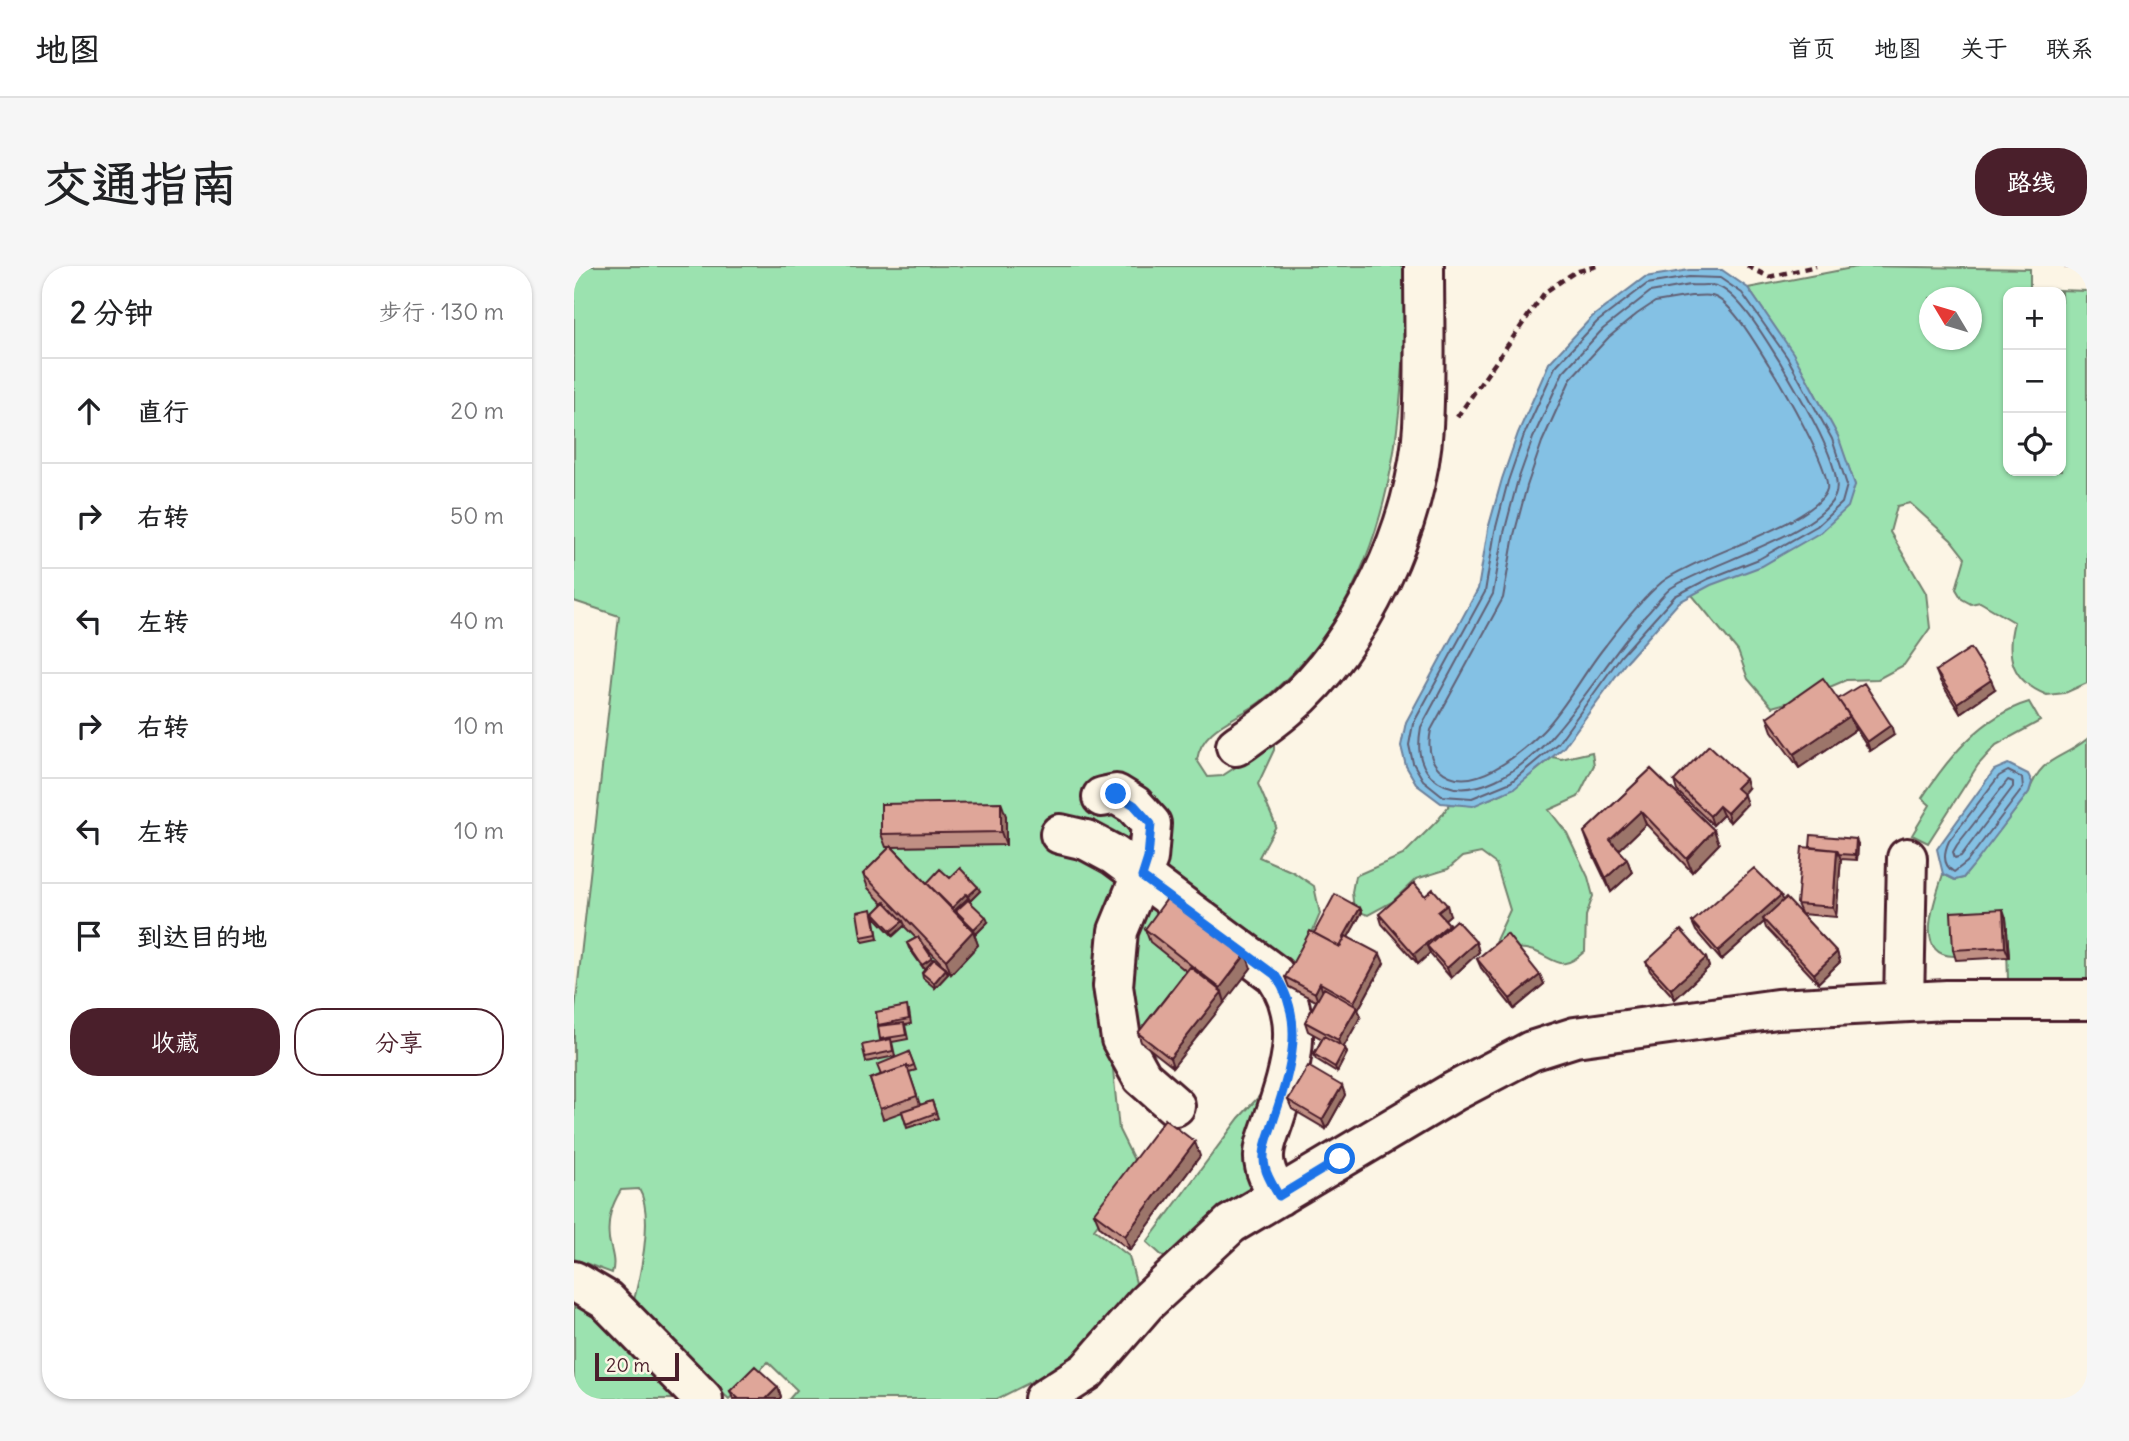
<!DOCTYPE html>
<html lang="zh">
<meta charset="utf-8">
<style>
:root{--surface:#fff;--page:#f6f6f6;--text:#202124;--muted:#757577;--line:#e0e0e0;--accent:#4a1f2b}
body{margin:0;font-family:Delius,"LXGW WenKai TC",sans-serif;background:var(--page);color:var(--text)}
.controls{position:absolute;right:21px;top:21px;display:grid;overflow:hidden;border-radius:14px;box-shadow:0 2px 5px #0004}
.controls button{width:63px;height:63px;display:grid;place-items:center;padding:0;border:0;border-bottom:2px solid var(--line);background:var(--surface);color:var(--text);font:35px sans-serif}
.compass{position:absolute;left:1345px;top:21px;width:63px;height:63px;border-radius:50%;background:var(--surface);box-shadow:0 2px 5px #0004;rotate:308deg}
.scale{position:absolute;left:21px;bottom:18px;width:84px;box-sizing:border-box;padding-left:7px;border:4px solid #4a1f2b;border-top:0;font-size:19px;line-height:24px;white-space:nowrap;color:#4a1f2b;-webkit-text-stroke:5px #fcf5e5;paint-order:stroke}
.stop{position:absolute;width:21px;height:21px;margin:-16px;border:5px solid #1a73e8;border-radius:50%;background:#fff}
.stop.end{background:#1a73e8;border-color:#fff;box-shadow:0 2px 7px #0008}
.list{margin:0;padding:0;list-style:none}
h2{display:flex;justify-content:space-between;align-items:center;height:91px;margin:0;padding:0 28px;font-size:30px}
h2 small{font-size:23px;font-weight:400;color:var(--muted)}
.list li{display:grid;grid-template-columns:46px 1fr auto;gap:21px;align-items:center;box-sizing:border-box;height:105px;padding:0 28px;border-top:2px solid var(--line)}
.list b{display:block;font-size:26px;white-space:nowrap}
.list em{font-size:23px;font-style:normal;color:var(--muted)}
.actions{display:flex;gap:14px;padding:21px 28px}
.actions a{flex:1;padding:16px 0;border:2px solid var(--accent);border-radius:28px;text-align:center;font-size:24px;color:var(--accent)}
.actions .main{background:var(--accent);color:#fff}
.icon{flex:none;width:38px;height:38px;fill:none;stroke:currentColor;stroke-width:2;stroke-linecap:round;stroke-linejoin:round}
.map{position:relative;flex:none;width:1513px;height:1133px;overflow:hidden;border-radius:28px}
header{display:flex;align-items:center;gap:42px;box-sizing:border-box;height:98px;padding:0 35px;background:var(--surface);border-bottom:2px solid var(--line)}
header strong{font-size:33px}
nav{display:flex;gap:38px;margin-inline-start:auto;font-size:24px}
.intro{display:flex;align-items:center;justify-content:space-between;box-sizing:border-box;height:168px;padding:0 42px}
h1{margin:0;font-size:49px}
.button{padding:18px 32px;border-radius:28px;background:var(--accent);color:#fff;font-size:24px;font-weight:700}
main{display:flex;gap:42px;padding:0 42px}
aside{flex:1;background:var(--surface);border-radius:28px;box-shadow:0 2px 5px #0004}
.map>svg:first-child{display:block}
.green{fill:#9be2af;stroke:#72806d;stroke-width:2;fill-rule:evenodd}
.water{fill:#84c1e4;stroke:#6d809a;stroke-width:2}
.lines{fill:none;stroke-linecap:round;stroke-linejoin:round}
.shore{stroke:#616075;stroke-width:2}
.minor-casing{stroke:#4a1f2b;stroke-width:44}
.path{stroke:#4a1f2b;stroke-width:4.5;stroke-dasharray:7 5;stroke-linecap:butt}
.minor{stroke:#fcf5e5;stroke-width:38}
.wall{fill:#c08f84;stroke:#4a1f2b;stroke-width:2}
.shaded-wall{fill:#9c746b;stroke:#4a1f2b;stroke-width:2}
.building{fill:#dfa699;stroke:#4a1f2b;stroke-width:2}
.route{stroke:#1a73e8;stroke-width:9}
</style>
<header>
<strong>地图</strong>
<nav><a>首页</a><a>地图</a><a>关于</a><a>联系</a></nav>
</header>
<div class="intro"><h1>交通指南</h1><a class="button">路线</a></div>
<main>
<aside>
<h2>2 分钟<small>步行 · 130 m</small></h2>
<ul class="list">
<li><svg class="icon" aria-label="ahead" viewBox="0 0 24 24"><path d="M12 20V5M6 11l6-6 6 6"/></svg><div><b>直行</b></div><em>20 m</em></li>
<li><svg class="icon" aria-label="right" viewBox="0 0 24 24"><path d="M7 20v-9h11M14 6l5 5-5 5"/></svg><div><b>右转</b></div><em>50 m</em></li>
<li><svg class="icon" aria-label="left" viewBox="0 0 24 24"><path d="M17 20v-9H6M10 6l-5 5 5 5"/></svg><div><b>左转</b></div><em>40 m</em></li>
<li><svg class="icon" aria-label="right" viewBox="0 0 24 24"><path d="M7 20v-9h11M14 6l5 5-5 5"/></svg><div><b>右转</b></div><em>10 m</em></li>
<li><svg class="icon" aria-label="left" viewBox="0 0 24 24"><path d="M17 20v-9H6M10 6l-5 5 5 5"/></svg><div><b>左转</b></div><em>10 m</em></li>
<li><svg class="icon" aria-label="arrive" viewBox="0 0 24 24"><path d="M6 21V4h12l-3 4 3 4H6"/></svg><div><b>到达目的地</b></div></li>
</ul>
<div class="actions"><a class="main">收藏</a><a>分享</a></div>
</aside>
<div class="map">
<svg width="1513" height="1133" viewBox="0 0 1513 1133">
<rect width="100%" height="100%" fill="#fcf5e5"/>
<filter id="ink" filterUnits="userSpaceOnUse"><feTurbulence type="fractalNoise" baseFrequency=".0143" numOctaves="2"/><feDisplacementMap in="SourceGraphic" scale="14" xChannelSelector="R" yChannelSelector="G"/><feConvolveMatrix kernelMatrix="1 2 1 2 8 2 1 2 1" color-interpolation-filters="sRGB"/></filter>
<g filter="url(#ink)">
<path class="green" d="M0,0H833C829,117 828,240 766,345C747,378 716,413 686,436C662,454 628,461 623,494L634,511L648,510L700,476V484L684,518L702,560L685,591L719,606L740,620L746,648L732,681L715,707L553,612L536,632L522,682L536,773L545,864L565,904L520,963L555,990L562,1017L520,1074L475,1107L423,1133H215L223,1124L194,1096L155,1133C123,1103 81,1072 60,1034C67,1006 80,948 65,923L47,924C37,940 33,954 35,973C37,985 42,995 38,1007L0,993V752L45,350L0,335Z
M1288,0L1456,3V23L1513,25V417L1491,427L1473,429C1438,415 1431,391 1440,356L1406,336L1397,338L1388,333L1382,323L1391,292L1377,274L1336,237L1323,240L1316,266L1352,327L1356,362L1330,399L1304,413L1272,414L1230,432L1198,441L1174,413L1164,385L1118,329L1281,219C1256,143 1219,87 1174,22ZM1434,26H1487V205H1434ZM1356,32H1398V74H1356Z
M1455,436L1466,455L1422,479L1404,499L1354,577L1338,569L1356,539L1348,532C1374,492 1408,450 1455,436Z
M1513,473V714H1434L1432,652L1382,690C1337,692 1362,631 1369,608L1381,614L1389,612L1455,526C1467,490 1486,495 1513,473Z
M1018,486L1020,499L1004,531L975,544L993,567L1014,611L1019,630L1012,650L1011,685C987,707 984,695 960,685C948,681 937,682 925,683L922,674L936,644L922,598L907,587L888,591L874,603L842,613L818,636L794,649L780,644L778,626L781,610L829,589L864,554L876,538C921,541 946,518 979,491L987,493Z
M579,632L619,710L567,776L549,742L556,667Z
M704,810L683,914L678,923L595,996L573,976L665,852Z
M6,1026L115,1133H0V1034Z"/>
<path class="water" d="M1115,4H1148L1174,22L1219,87L1264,170L1281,219L1274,241L1247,266L1188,300L1137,319L1105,336L1053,395L989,482L941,522L899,540L867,537L843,519L832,500L827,480L832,456L904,323L914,263L928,213L944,167L975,97L1018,51L1071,11Z
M1434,498L1454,508L1458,516L1455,526L1399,600L1389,612L1381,614L1369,608L1363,583L1420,504Z"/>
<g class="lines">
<path class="shore" d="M1115,11L1146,12L1168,27L1213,91L1258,173L1273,219L1268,237L1243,260L1185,293L1134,313L1101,330L1047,390L984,477L937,516L898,532L869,530L849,514L839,497L835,479L839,458L911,326L921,265L934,215L950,169L981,101L1023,56L1073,18Z
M1116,19C1124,20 1135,18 1142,20C1165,26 1193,76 1206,96C1220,121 1273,204 1261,230C1244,268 1133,298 1097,322C1088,329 1080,341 1072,349C1038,388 1012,432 978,470C953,500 893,544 857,510C843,496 844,478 847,461L919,328L930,267L943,217L959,172L989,106L1029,63L1076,26Z
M1117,30C1124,30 1132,29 1138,30C1158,35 1184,82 1195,99C1207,118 1257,203 1253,223C1244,257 1117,292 1088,316C1068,333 1048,358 1032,379C1010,406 993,440 969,465C947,487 896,532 865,503C854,492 854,478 857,464L929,332L940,269L953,220L968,176L997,112L1035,71L1063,48L1081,36Z
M1434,505L1448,512L1449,522L1393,596L1380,606C1368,599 1370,586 1375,575L1425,510Z
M1434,514L1439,516V521L1387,590L1381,592L1379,586L1383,579Z"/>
<defs>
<path id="minor" d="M662,480C679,468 697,456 713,442C787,380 844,256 849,160C852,107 850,53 850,0
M528,531L542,528L560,539L577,558L574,592L544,665L539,720L547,773L568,811L601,840
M486,568L512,574L540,589L701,709C733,755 716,804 700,853C695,869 687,884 691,900C693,911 700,921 705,930
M1330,736L1333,592
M0,1015L32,1034L129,1133
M470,1133L513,1105L572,1037L657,958L879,826L957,785L1001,771L1203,743L1373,734H1513"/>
</defs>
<use href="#minor" class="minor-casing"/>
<path class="path" d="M1173,0L1195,11L1242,0
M1491,0L1513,3
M883,151L971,26L1001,6L1023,0"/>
<use href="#minor" class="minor"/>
</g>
<path class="wall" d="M1362,405L1421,423L1386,447L1366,415Z
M1265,434L1320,469L1296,485L1280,460L1281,464L1225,502L1198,465L1193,451Z
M1077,503L1140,564L1145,578L1118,606L1072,558L1045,584L1053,593L1058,607L1037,626L1015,580L1010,566Z
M1100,515L1174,522L1169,528L1173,538L1156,556L1149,549L1139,559L1103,525Z
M432,550V579L318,581L353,617L376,612L406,625L396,635L394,632L380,646L384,649L382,645L414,656L402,668L399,665L404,679L377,708L351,680L359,694L372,703L374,708L361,722L349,712L348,707L353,701L350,703L335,682L333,677L342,672L330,660L319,670L302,652L300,647L309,638L294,622L289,608L316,581H312L307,568Z
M1284,578L1283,594L1267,593L1262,651L1227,648L1263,686L1266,696L1244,717L1192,662L1190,656L1147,694L1122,665L1118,656L1209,634L1227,647L1223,638L1236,581Z
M851,630L876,649L871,653L875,660L902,676L905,686L877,712L857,689L856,687L844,698L808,658L805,648Z
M786,642L788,646L774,671L810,697L784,744L787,750L769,781L771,782L773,787L763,806L742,793L740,788L748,773L734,765L731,756L742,735L715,721L711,711Z
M300,648L304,673L289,676L287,671Z
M1432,652L1435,691L1382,694L1379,684Z
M571,663L677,702L599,801L567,776L564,767L612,705L576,676Z
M1132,692L1135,701L1101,733L1076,705L1072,696Z
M903,693L966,709L970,718L940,743L907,702Z
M335,745L337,758L331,759L334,773L318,776L321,790L292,796L291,791L307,775L302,746Z
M335,786L342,804L335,806L346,839L358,835L364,852L333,862L328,846L309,853L296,813L306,809Z
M768,820L771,829L752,863L718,843L714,834Z
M626,890L556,984L526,961L520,947Z
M204,1121L207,1131L205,1133H159L156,1125Z"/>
<path class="shaded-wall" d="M1417,414L1421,423L1386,447L1383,437Z
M1276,450L1281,464L1225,502L1220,488Z
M1317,459L1320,469L1296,485L1293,476Z
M1171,513L1174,522L1166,531L1162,522Z
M1170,529L1173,538L1156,556L1153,547Z
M427,536L432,550V579L427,566Z
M1145,540L1149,549L1139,559L1136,550Z
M1067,545L1072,558L1041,588L1036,574Z
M1140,564L1145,578L1118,606L1113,593Z
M1282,573L1284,578L1283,594L1281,589Z
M1263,584L1267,593L1262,651L1259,641Z
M1053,593L1058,607L1037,626L1032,612Z
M404,621L406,625L396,635L394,630Z
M392,628L394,632L379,646L378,642Z
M1207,629L1211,638L1189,653L1190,656L1147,694L1144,685Z
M873,639L876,649L868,656L864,646Z
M786,642L788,646L771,677L769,672Z
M1429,643L1432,652L1435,691L1431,681Z
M412,651L414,656L402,668L400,663Z
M329,655L331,659L319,670L317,665Z
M875,658L878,667L853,680L856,687L844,698L840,688Z
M399,665L404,679L377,708L372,694Z
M902,676L905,686L877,712L873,702Z
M1263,686L1266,696L1244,717L1240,708Z
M672,688L677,702L651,736L646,722Z
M806,688L810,697L784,744L787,750L768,784L764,774L783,742L780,736Z
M358,692L360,696L350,703L348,699Z
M1132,692L1135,701L1101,733L1097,723Z
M372,703L374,708L361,722L360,717Z
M966,709L970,718L940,743L936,733Z
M746,717L749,727L744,736L741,727Z
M648,726L651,736L599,801L596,792Z
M771,782L773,787L763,806L761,801Z
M768,820L771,829L752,863L748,854Z
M621,876L626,890L556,984L551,970Z
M204,1121L207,1131L205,1133H192Z"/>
<path class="building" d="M1397,382L1417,414L1383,437L1362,405Z
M1249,412L1276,450L1220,488L1193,451Z
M1290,417L1317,459L1293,476L1264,433Z
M1135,479L1171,513L1162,522L1170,529L1153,547L1145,540L1136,550L1100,515Z
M1077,503L1140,564L1113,593L1067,545L1036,574L1053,593L1032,612L1010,566Z
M427,536V566L307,568V538Z
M1237,569L1282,573L1281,589L1265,588L1263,584L1236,581Z
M317,580L399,665L372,694L289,608Z
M1228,581L1263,584L1259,641L1223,638Z
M386,602L404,621L394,630L392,628L378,642L353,617L366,603L376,612Z
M1180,602L1207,629L1144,685L1118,656Z
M840,617L851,630L859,623L873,639L864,646L875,658L840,688L805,648Z
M761,628L786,642L769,672L770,673L766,681L740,667Z
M595,630L672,688L646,722L571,663Z
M1212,632L1263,686L1240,708L1189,653Z
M394,634L412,651L400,663L382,645Z
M311,636L329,655L317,665L300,647Z
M298,643L303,668L287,671L283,646Z
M1429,643L1431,681L1379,684L1377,646Z
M882,654L902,676L873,702L853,680Z
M1107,664L1132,692L1097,723L1072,696Z
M736,665L766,681L772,670L806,688L780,736L746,717L741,727L711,711Z
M933,668L966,709L936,733L903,693Z
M344,671L358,692L348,699L333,677Z
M360,693L372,703L360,717L348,707Z
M616,701L648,726L596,792L564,767Z
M750,722L783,741L764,774L731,756Z
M333,740L335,753L304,759L302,746Z
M330,757L332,769L306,773L304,760Z
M750,770L771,782L761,801L740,788Z
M317,773L319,785L291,791L288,779Z
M335,786L340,799L333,802V800L307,809L303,799Z
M333,800L343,830L306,843L296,813Z
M734,800L768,820L748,854L714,834Z
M358,835L362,847L332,858L328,845Z
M591,853L621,876L551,970L520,947Z
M181,1100L204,1121L192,1133H165L156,1125Z"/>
</g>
<g class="lines" filter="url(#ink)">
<path class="route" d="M542,528L560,539L577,558L574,592L568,611L701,709C733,755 716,804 700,853C695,869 687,884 691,901C693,911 700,921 705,930L766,893"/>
</g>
</svg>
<div class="controls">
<button>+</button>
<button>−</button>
<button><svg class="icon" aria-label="locate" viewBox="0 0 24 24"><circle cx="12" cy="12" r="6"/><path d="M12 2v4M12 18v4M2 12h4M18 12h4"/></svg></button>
</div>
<svg class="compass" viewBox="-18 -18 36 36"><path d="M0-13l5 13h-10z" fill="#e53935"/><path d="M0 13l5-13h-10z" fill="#757577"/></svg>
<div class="scale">20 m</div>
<div class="stop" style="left:766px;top:893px"></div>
<div class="stop end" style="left:542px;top:528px"></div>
</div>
</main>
